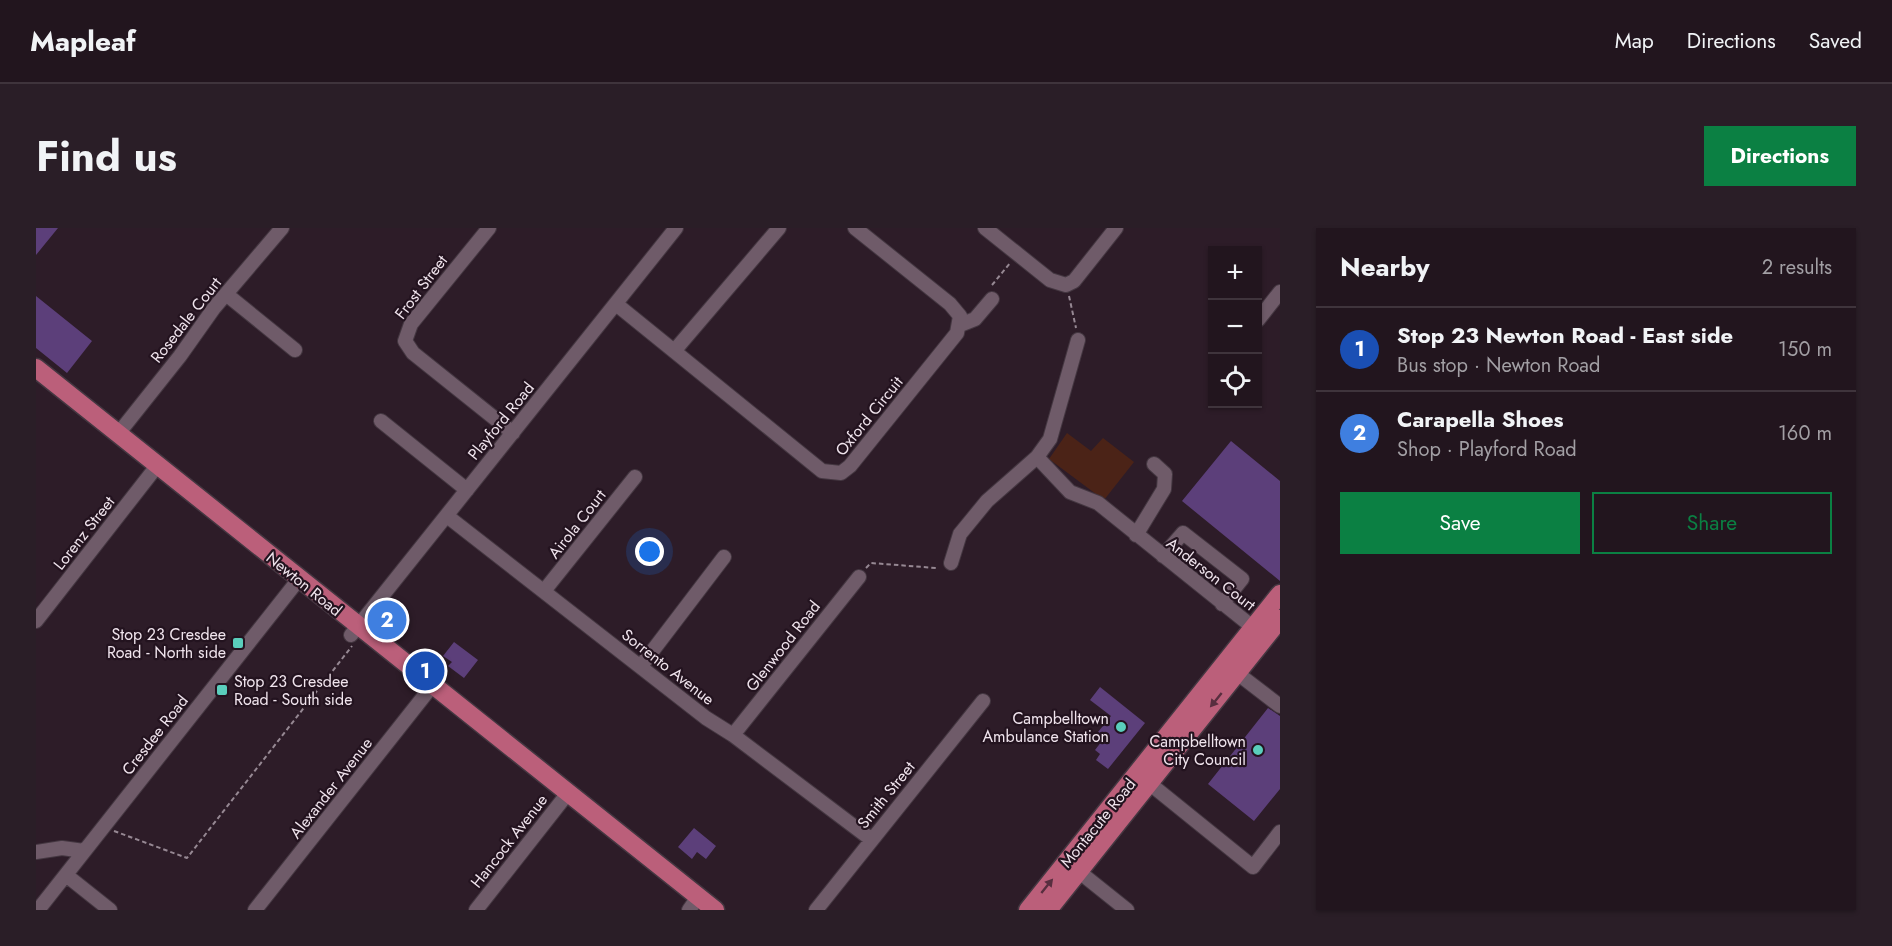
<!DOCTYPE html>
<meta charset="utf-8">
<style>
:root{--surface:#22151e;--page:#2a1e27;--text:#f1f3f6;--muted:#a29fa4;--line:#3f343c;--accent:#0b8043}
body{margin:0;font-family:Jost,sans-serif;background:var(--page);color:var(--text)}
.controls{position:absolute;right:18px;top:18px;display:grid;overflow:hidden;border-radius:0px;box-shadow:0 2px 4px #0004}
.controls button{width:54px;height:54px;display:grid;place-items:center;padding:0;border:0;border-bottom:2px solid var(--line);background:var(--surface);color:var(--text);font:30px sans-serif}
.you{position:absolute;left:614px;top:324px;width:21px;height:21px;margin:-15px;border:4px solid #fff;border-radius:50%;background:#1a73e8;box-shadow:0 0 0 9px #1a73e833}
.badge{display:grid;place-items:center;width:39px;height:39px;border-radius:50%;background:var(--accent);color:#fff;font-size:20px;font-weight:700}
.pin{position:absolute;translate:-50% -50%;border:3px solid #fff;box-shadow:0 2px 6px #0006}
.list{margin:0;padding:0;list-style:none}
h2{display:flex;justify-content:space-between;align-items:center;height:78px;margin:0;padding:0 24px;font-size:26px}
h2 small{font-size:20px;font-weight:400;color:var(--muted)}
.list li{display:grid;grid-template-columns:39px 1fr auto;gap:18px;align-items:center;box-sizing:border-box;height:84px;padding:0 24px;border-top:2px solid var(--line)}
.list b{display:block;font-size:22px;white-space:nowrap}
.list p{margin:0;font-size:20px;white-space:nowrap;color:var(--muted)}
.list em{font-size:20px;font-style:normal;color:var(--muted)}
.actions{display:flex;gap:12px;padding:18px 24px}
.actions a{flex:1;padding:14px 0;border:2px solid var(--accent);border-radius:0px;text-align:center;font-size:21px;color:var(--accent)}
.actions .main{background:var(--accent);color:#fff}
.icon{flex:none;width:33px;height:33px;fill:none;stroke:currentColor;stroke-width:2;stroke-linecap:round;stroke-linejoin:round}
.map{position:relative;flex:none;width:1244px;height:682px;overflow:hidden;border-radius:0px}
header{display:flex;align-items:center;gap:36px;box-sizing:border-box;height:84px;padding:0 30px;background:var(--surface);border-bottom:2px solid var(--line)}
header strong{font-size:28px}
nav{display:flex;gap:33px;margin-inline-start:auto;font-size:21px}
.intro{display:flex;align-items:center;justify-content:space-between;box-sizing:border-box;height:144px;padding:0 36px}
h1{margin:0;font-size:42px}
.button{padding:15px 27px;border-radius:0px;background:var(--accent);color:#fff;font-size:21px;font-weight:700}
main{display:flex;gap:36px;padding:0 36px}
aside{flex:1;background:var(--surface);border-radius:0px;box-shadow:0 2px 4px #0004}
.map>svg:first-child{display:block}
.green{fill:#4b2317}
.building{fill:#5c3f7a}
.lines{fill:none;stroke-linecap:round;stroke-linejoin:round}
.minor-casing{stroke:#443741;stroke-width:16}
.major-casing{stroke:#443741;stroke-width:21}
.path{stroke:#968893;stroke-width:2;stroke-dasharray:4.5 3;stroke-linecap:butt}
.minor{stroke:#6f5b69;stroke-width:14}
.major{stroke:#bb5f7a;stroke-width:18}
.oneway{fill:#582e3f}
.poi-dot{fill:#5acebc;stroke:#23131f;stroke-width:2}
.labels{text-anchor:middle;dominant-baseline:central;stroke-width:4.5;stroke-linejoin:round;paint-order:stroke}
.street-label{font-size:16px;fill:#f0e4ed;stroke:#23131f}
.poi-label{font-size:16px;fill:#f0e4ed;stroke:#23131f;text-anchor:end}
</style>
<header>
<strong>Mapleaf</strong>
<nav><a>Map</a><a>Directions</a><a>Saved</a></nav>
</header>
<div class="intro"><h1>Find us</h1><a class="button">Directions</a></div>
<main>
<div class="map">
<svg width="1244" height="682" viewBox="0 0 1244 682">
<rect width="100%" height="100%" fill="#2d1c28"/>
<path class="green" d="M1031,205L1055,223L1067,210L1098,234L1068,272L1013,231Z"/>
<path class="building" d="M0,0H22L0,27Z
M0,68L56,113L31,145L0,120Z
M1195,213L1244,253V353L1146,273Z
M418,414L442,432L428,450L412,438L416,434L407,428Z
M1064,459L1109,495L1072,541L1060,532L1064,526L1059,522L1069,509L1062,504L1075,488L1054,472Z
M1232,480L1244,488V561L1218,593L1172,556Z
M658,600L680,618L670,631L661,624L656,631L642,619Z"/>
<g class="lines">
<defs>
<path id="minor" d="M453,0L375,96L369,113L377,125L477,205
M949,0L1014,52L1030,57L1038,53L1080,0
M190,66L259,122
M580,76L786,243L805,245L814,238L921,105L924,88L914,76L819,0
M1222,92L1244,64
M924,97L939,91L956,71
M639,122L743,0
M345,193L431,262
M82,206L144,128L178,80L246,0
M1001,229L1034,264L1062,275L1224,405
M411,288L670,490L697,507L836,612
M1100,307L1128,261L1129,246L1118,236
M1127,328L1147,305L1206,351L1186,376
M915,335L924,306L951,273L1001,229L1014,211L1042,112
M508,363L599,249
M0,393L121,238
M315,407L640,0
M605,438L688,329
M1201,445L1244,478
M697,507L823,349
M1113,555L1217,639L1244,604
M0,624L26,620L48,623
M1036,638L1091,682
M30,647L74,682
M2,682L263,351
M219,682L396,458
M440,682L532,565
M653,682L662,669
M780,682L947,473"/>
<path id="major" d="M0,140L679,682
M992,682L1244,366
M1012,682L1244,391"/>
</defs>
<use href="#minor" class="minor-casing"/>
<use href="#major" class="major-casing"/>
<path class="path" d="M956,57L975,34
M1033,68L1040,100
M830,340L835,335L900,340
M78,603L151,630L316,418"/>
<use href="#minor" class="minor"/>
<use href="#major" class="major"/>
</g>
<defs><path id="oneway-solid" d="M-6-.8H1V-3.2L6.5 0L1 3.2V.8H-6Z" transform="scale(1.5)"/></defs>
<g class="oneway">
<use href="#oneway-solid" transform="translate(1180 472) rotate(129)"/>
<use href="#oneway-solid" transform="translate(1011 658) rotate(-51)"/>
</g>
<g class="poi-dot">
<rect x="196" y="409" width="12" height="12" rx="3"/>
<rect x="180" y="456" width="12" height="12" rx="3"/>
<circle cx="1085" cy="499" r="6"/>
<circle cx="1222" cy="522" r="6"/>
</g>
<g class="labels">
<g class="street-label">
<text transform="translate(385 59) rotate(-53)">Frost Street</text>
<text transform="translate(150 92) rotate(-52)">Rosedale Court</text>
<text transform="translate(833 188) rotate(-51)">Oxford Circuit</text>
<text transform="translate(465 193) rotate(-51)">Playford Road</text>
<text transform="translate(541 296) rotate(-52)">Airola Court</text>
<text transform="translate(48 305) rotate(-52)">Lorenz Street</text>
<text transform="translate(1175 346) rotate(38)">Anderson Court</text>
<text transform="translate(268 356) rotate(39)">Newton Road</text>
<text transform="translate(747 418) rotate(-52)">Glenwood Road</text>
<text transform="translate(632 439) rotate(38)">Sorrento Avenue</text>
<text transform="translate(119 507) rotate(-52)">Cresdee Road</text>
<text transform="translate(295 560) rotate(-52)">Alexander Avenue</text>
<text transform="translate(850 567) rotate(-51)">Smith Street</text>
<text transform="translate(1062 595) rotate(-51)">Montacute Road</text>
<text transform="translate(473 613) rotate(-52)">Hancock Avenue</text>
</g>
<g class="poi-label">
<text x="190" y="406">Stop 23 Cresdee<tspan x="190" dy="18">Road - North side</tspan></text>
<text x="198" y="453" text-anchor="start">Stop 23 Cresdee<tspan x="198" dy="18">Road - South side</tspan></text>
<text x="1073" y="490">Campbelltown<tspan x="1073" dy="18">Ambulance Station</tspan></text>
<text x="1210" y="513">Campbelltown<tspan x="1210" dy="18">City Council</tspan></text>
</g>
</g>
</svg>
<div class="controls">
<button>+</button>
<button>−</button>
<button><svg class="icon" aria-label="locate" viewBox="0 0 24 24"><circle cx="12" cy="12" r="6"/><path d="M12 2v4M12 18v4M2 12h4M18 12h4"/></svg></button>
</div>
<div class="you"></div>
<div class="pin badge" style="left:389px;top:443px;background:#1a4fb4">1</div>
<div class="pin badge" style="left:351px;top:392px;background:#3f7fe0">2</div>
</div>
<aside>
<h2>Nearby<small>2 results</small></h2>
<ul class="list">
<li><span class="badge" style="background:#1a4fb4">1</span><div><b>Stop 23 Newton Road - East side</b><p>Bus stop · Newton Road</p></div><em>150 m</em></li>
<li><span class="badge" style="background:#3f7fe0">2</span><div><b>Carapella Shoes</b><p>Shop · Playford Road</p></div><em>160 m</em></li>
</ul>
<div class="actions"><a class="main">Save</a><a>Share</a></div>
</aside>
</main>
